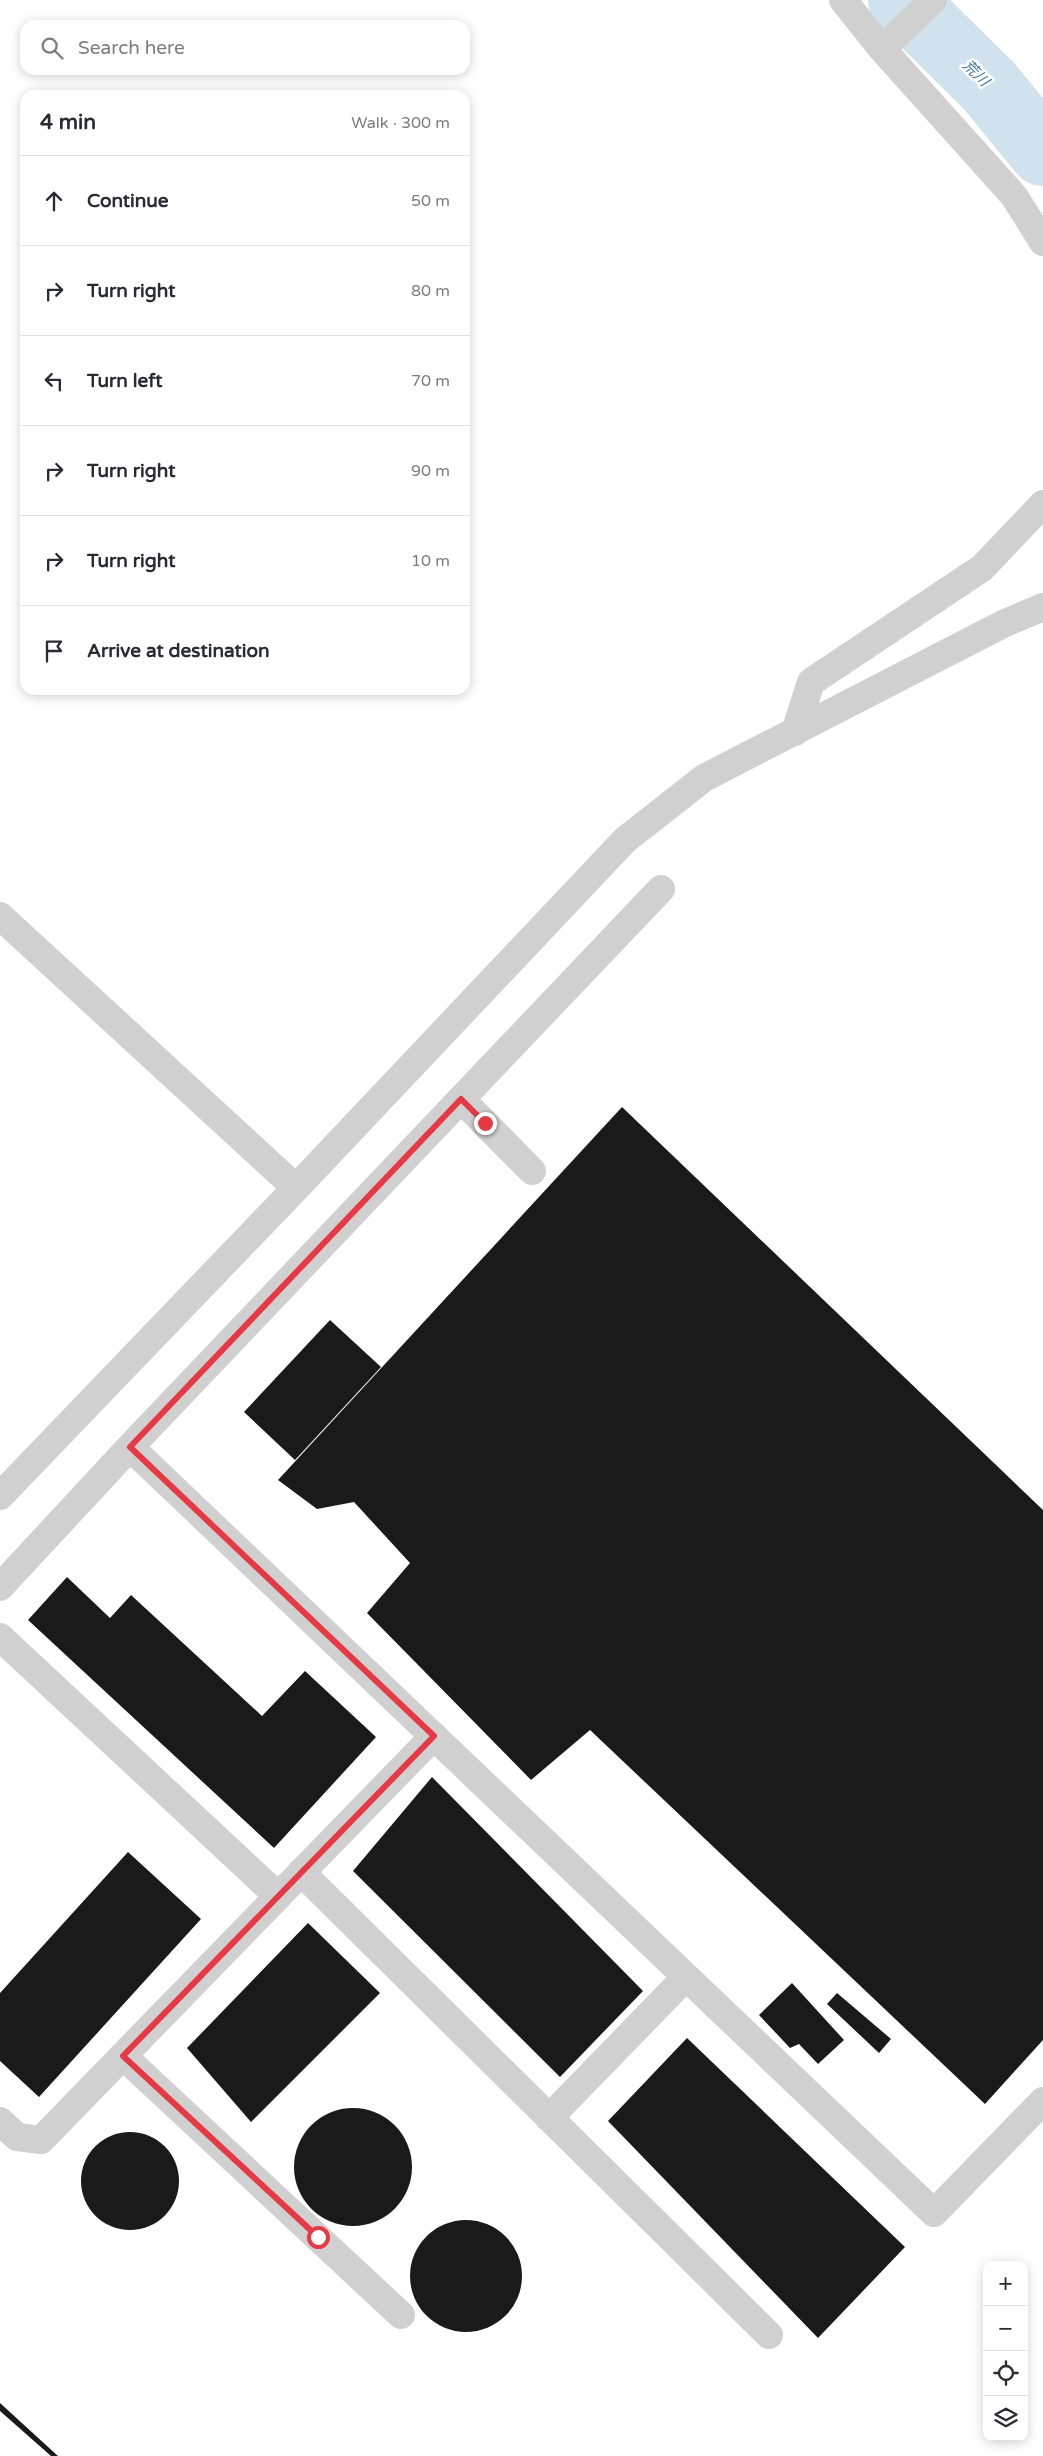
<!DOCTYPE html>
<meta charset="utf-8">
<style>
:root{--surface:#fff;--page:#f7f7f7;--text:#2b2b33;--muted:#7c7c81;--line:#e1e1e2}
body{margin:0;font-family:"Varela Round","Noto Sans JP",sans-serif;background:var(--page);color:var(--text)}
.controls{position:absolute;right:15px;bottom:15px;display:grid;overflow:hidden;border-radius:10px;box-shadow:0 2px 12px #0003}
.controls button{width:45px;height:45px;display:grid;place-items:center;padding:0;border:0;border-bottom:1px solid var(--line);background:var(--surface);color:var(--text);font:25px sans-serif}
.stop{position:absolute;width:15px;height:15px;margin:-11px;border:4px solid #e63946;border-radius:50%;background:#fff}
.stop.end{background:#e63946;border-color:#fff;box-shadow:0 1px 5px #0008}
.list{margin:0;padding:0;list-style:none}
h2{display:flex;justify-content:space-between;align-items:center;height:65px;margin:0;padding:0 20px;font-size:21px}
h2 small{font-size:16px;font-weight:400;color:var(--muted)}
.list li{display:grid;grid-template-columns:32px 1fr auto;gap:15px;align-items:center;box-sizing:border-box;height:90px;padding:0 20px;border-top:1px solid var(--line)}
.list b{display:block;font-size:19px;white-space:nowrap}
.list em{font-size:16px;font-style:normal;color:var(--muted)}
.icon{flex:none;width:28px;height:28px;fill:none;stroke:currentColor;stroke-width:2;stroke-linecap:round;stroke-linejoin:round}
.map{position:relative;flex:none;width:1043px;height:2456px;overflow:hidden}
.search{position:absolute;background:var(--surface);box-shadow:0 2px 12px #0003;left:20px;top:20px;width:450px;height:55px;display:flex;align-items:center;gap:12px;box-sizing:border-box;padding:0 18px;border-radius:15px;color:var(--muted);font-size:19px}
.panel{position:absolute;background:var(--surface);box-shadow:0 2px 12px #0003;left:20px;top:90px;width:450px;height:605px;border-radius:15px}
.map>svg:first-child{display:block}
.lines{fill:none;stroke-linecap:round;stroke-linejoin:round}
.river{stroke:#cfe2ee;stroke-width:68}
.building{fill:#1a1a1a}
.minor{stroke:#d0d0d0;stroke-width:28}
.route{stroke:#e63946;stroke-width:6}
.labels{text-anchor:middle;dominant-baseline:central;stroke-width:5;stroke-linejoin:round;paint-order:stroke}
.water-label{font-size:15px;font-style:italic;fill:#3f7597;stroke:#fff}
</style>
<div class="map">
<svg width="1043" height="2456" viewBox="0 0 1043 2456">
<rect width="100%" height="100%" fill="#fff"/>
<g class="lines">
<path class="river" d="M902,0L989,86L1043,152"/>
</g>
<path class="building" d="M622,1107L1043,1510V2040L985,2104L590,1730L531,1780L367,1613L410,1563L354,1502L317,1509L278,1480Z
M330,1320L381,1367L295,1460L244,1412Z
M67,1577L110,1618L131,1595L262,1716L305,1671L376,1737L274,1848L28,1620Z
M432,1777L643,1991L560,2077L353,1871Z
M128,1852L201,1919L39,2097L0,2061V1993Z
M308,1923L380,1993L251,2122L187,2048Z
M792,1983L844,2040L818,2064L799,2044L790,2048L759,2015Z
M837,1993L891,2039L879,2053L827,2004Z
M687,2038L905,2247L818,2338L608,2121Z
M294 2167a59 59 0 1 1 118 0a59 59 0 1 1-118 0Z
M81 2181a49 49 0 1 1 98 0a49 49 0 1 1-98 0Z
M410 2276a56 56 0 1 1 112 0a56 56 0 1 1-112 0Z
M0,2403L58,2456H51L0,2411Z"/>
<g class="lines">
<path class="minor" d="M843,0L882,49L1014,196L1043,242
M882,49L933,0
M795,732L811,682L982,568L1043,504
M0,916L296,1188
M461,1099L532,1171
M130,1447L934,2213L1043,2101
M0,1496L296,1188L625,840L704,778L1003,624L1043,607
M0,1587L130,1447L661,889
M0,1637L278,1896
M301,1872L769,2335
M123,2056L401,2315
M549,2118L686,1977
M0,2121L17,2137L41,2140L434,1736"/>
</g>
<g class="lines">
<path class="route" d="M318,2237L123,2056L434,1736L130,1447L461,1099L485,1123"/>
</g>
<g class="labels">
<g class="water-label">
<text transform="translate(976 73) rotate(45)">荒川</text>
</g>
</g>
</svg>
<div class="controls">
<button>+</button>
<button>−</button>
<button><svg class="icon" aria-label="locate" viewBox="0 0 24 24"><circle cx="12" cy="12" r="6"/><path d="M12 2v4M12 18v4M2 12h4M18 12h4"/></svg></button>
<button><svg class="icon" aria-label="layers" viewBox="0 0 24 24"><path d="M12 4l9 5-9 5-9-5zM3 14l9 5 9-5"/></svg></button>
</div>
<div class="stop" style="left:318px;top:2237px"></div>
<div class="stop end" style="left:485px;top:1123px"></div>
<div class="search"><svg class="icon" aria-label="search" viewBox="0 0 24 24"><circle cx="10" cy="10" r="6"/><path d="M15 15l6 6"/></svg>Search here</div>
<section class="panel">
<h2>4 min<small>Walk · 300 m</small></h2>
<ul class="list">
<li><svg class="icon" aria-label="ahead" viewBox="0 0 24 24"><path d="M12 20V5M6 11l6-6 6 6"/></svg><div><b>Continue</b></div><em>50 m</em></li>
<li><svg class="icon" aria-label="right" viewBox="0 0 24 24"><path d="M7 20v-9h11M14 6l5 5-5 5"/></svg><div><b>Turn right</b></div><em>80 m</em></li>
<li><svg class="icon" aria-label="left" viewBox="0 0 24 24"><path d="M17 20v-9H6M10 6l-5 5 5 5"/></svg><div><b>Turn left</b></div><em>70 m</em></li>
<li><svg class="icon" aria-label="right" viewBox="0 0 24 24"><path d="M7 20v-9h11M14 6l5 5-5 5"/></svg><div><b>Turn right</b></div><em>90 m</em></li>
<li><svg class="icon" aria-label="right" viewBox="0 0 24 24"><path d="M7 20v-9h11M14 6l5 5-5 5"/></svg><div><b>Turn right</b></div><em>10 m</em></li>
<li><svg class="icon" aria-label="arrive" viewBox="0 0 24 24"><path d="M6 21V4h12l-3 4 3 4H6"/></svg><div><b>Arrive at destination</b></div></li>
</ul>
</section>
</div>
